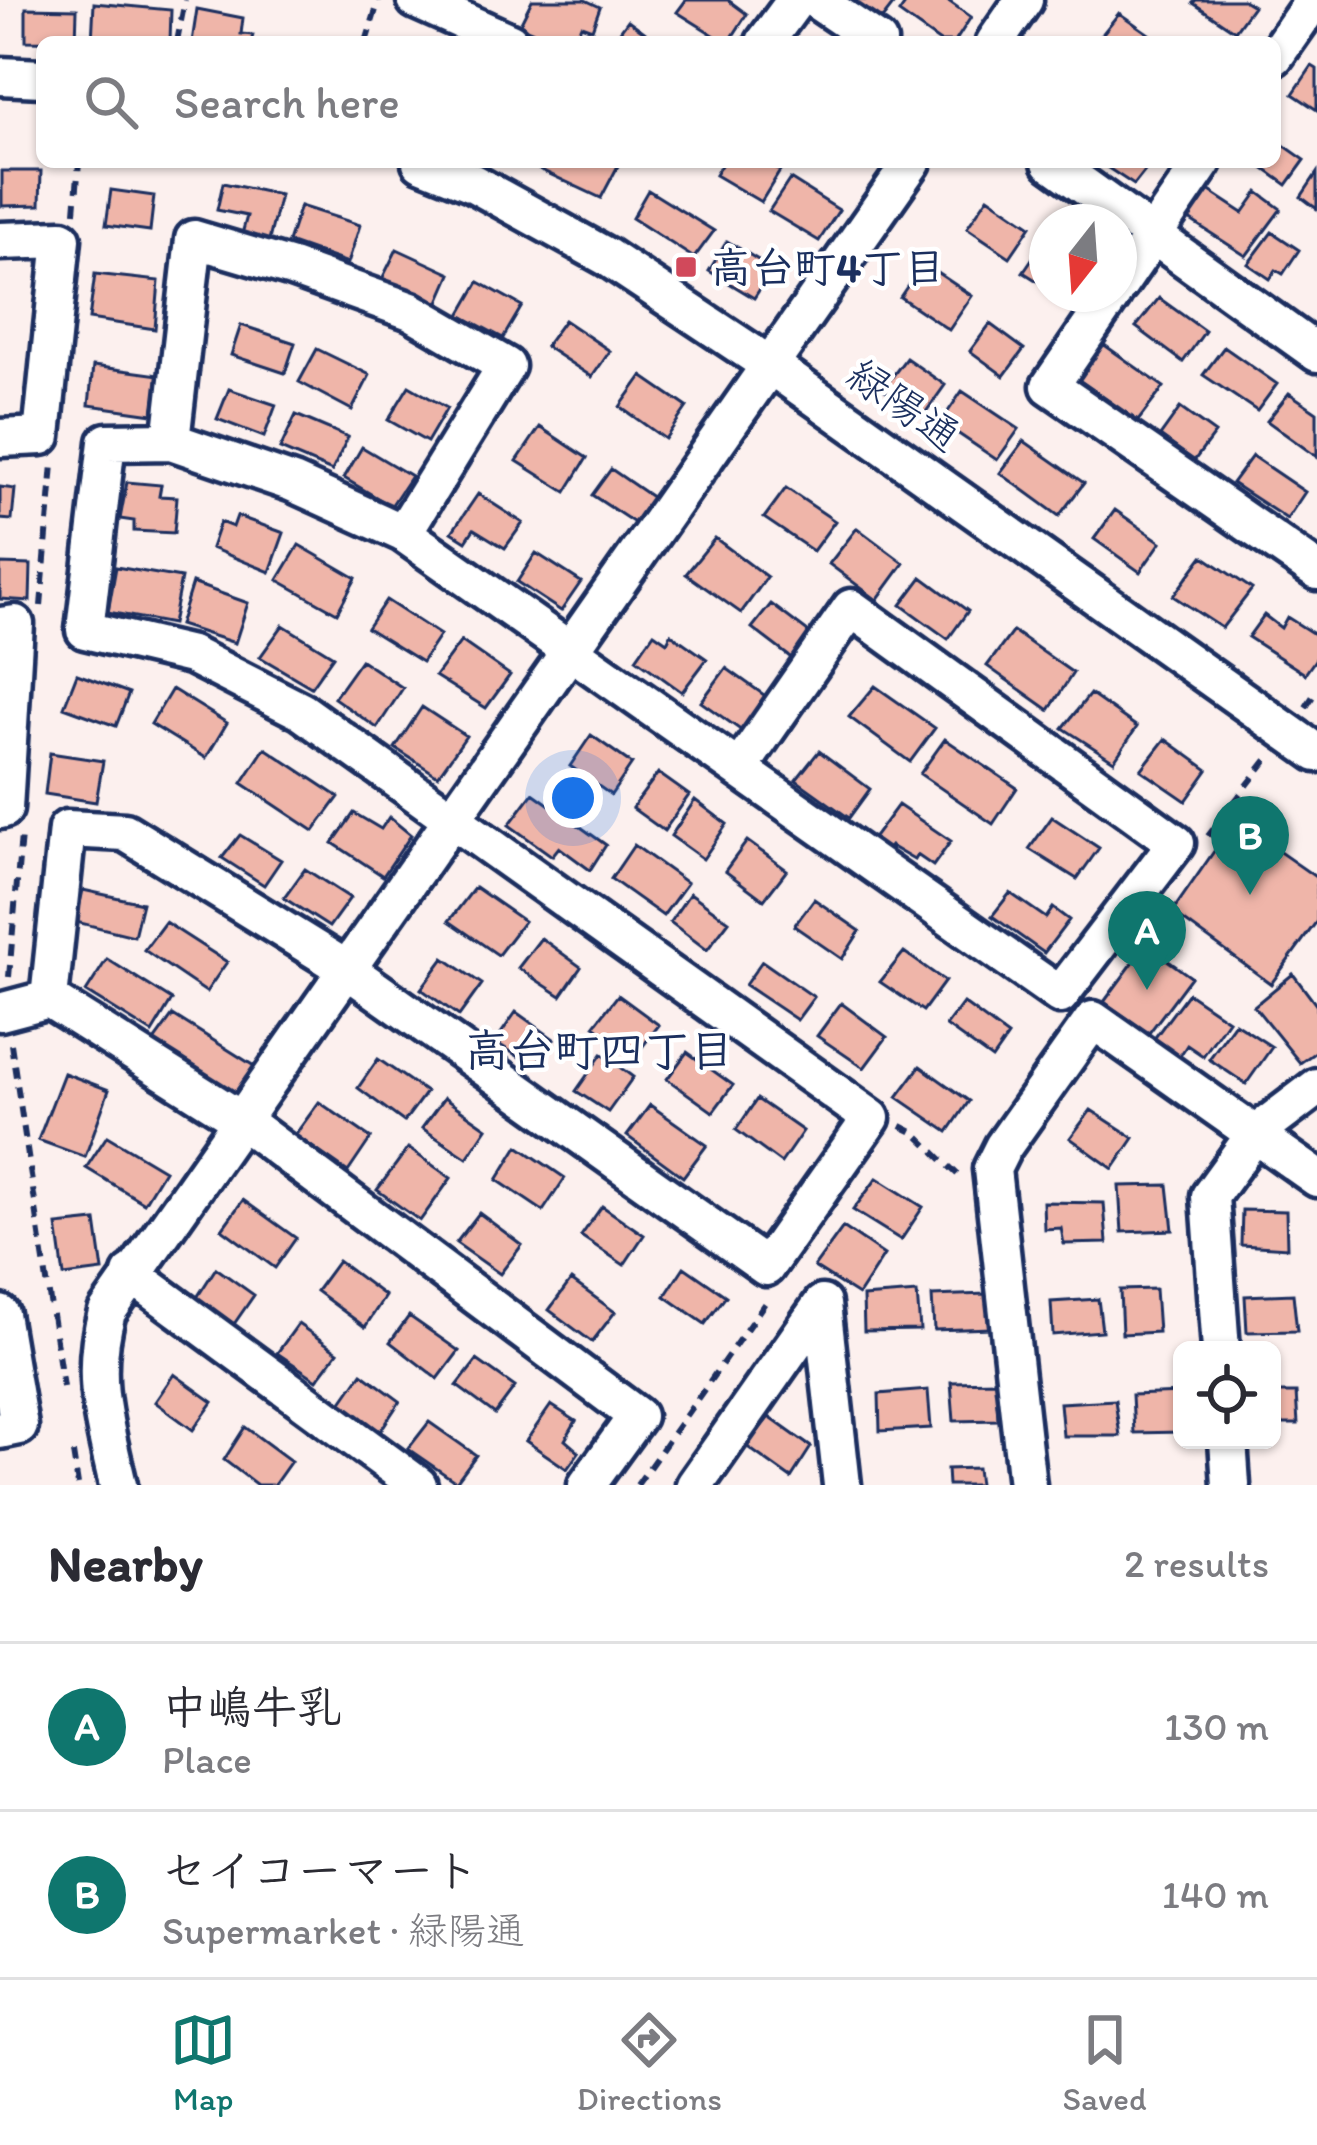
<!DOCTYPE html>
<meta charset="utf-8">
<style>
:root{--surface:#fff;--page:#f7f7f7;--text:#2b2b33;--muted:#7c7c81;--line:#e1e1e2;--accent:#0f766e}
body{margin:0;font-family:Itim,"Klee One",sans-serif;background:var(--page);color:var(--text)}
.controls{position:absolute;right:36px;bottom:36px;display:grid;overflow:hidden;border-radius:18px;box-shadow:0 3px 9px #0004}
.controls button{width:108px;height:108px;display:grid;place-items:center;padding:0;border:0;border-bottom:3px solid var(--line);background:var(--surface);color:var(--text);font:60px sans-serif}
.compass{position:absolute;left:1029px;top:204px;width:108px;height:108px;border-radius:50%;background:var(--surface);box-shadow:0 3px 9px #0004;rotate:197deg}
.you{position:absolute;left:573px;top:798px;width:42px;height:42px;margin:-30px;border:9px solid #fff;border-radius:50%;background:#1a73e8;box-shadow:0 0 0 18px #1a73e833}
.badge{display:grid;place-items:center;width:78px;height:78px;border-radius:50%;background:var(--accent);color:#fff;font-size:39px;font-weight:700}
.pin{position:absolute;translate:-50% -99px;filter:drop-shadow(0 3px 6px #0008)}
.pin::after{content:'';position:absolute;top:63px;width:42px;height:36px;background:inherit;clip-path:polygon(0 0,100% 0,50% 100%)}
.list{margin:0;padding:0;list-style:none}
h2{display:flex;justify-content:space-between;align-items:center;height:156px;margin:0;padding:0 48px;font-size:51px}
h2 small{font-size:39px;font-weight:400;color:var(--muted)}
.list li{display:grid;grid-template-columns:78px 1fr auto;gap:36px;align-items:center;box-sizing:border-box;height:168px;padding:0 48px;border-top:3px solid var(--line)}
.list b{display:block;font-size:45px;white-space:nowrap}
.list p{margin:0;font-size:39px;white-space:nowrap;color:var(--muted)}
.list em{font-size:39px;font-style:normal;color:var(--muted)}
.icon{flex:none;width:66px;height:66px;fill:none;stroke:currentColor;stroke-width:2;stroke-linecap:round;stroke-linejoin:round}
.map{position:relative;flex:none;width:1317px;height:1485px;overflow:hidden}
.search{position:absolute;background:var(--surface);box-shadow:0 3px 9px #0004;left:36px;right:36px;top:36px;height:132px;display:flex;align-items:center;gap:30px;box-sizing:border-box;padding:0 42px;border-radius:18px;color:var(--muted);font-size:45px}
.sheet{height:492px;background:var(--surface)}
nav{display:flex;justify-content:space-around;align-items:center;box-sizing:border-box;height:168px;border-top:3px solid var(--line);background:var(--surface);font-size:33px;color:var(--muted)}
nav a{display:grid;justify-items:center;gap:6px}
nav .on{color:var(--accent)}
.map>svg:first-child{display:block}
.building{fill:#efb5a9;stroke:#1b2f5e;stroke-width:3}
.lines{fill:none;stroke-linecap:round;stroke-linejoin:round}
.minor-casing{stroke:#1b2f5e;stroke-width:45}
.path{stroke:#1b2f5e;stroke-width:6;stroke-dasharray:12 9;stroke-linecap:butt}
.minor{stroke:#fff;stroke-width:36}
.poi-dot{fill:#d1495b;stroke:#fff;stroke-width:4.5}
.labels{text-anchor:middle;dominant-baseline:central;stroke-width:9;stroke-linejoin:round;paint-order:stroke}
.poi-label{font-size:42px;font-weight:bold;fill:#1b2f5e;stroke:#fff;text-anchor:start}
.street-label{font-size:42px;fill:#1b2f5e;stroke:#fff}
.neighbourhood-label{font-size:45px;font-weight:bold;fill:#1b2f5e;stroke:#fff}
</style>
<div class="map">
<svg width="1317" height="1485" viewBox="0 0 1317 1485">
<rect width="100%" height="100%" fill="#fcf0ee"/>
<filter id="ink" filterUnits="userSpaceOnUse"><feTurbulence type="fractalNoise" baseFrequency=".00833" numOctaves="2"/><feDisplacementMap in="SourceGraphic" scale="24" xChannelSelector="R" yChannelSelector="G"/><feConvolveMatrix kernelMatrix="1 2 1 2 8 2 1 2 1" color-interpolation-filters="sRGB"/></filter>
<g filter="url(#ink)">
<path class="building" d="M532,0H585L600,7L592,29L581,25L574,42H558L519,26Z
M686,0H728L747,14L729,42H725L677,12Z
M850,0H897L880,22Z
M908,0H947L971,17L955,42H940L899,13Z
M1196,0H1243L1253,6L1235,31L1193,3Z
M94,3L171,10L170,42H92Z
M26,8L77,9L76,42L26,41Z
M197,9L243,18L241,34L253,35L251,42H192Z
M1119,13L1159,41L1158,42H1096Z
M628,20L658,42H612Z
M1312,66L1317,69V110L1293,94Z
M1275,139L1305,160L1287,185L1255,162H1275Z
M543,162H620L601,198L539,169Z
M723,162H764L780,171L761,202L715,175Z
M1099,162H1152L1134,185Z
M2,171H41L40,205L2,206Z
M1317,173V209L1301,197Z
M790,179L839,210L819,241L769,211Z
M223,183L280,195L269,240L242,234L247,216L217,210Z
M1205,188L1243,213L1258,192L1281,209L1246,256L1186,217Z
M111,190L154,196L150,231L106,225Z
M648,190L714,231L694,258L632,218Z
M988,197L1031,226L1010,257L967,228Z
M300,206L360,225L348,263L288,242Z
M1272,232L1299,250L1283,274L1276,270L1270,279L1248,264Z
M1045,240L1047,241V287L1023,272Z
M727,241L773,269L754,298L709,271Z
M397,249L451,274L437,306L382,279Z
M923,263L972,296L949,330L900,297Z
M95,274L159,281L155,329L89,319Z
M479,282L522,306L503,338L460,315Z
M1159,298L1205,331L1183,362L1136,327Z
M564,320L610,351L592,377L545,346Z
M990,324L1024,349L1004,376L970,351Z
M241,325L295,343L285,373L231,355Z
M1103,344L1164,387L1138,421L1079,380Z
M1224,347L1277,384L1257,411L1203,375Z
M317,349L370,375L352,410L299,382Z
M906,358L945,385L923,416L883,389Z
M93,366L159,375L153,414L89,405Z
M642,376L687,407L665,439L620,407Z
M409,386L447,408L427,442L388,420Z
M229,389L276,405L264,437L217,419Z
M962,391L1019,429L997,460L941,422Z
M1289,393L1317,412V457L1267,421Z
M1180,408L1215,433L1194,461L1160,436Z
M296,415L348,437L332,471L280,449Z
M540,427L587,458L566,492L517,461Z
M1024,441L1084,483L1059,516L1000,473Z
M362,447L411,476L391,506L344,478Z
M1252,456L1305,492L1287,519L1232,483Z
M611,469L656,500L639,526L592,495Z
M127,482L161,485L159,496L177,497L174,533L134,531V521L120,519Z
M0,487L15,489L12,520L0,519Z
M786,488L835,521L813,551L764,518Z
M478,494L523,523L505,548L474,529L466,541L452,532Z
M1115,510L1161,542L1140,572L1094,539Z
M237,516L284,533L270,572L211,548L220,522L233,527Z
M857,528L904,563L877,600L829,564Z
M715,538L767,577L741,613L686,574Z
M299,545L356,578L337,613L278,580Z
M536,553L581,582L561,611L517,582Z
M1203,556L1252,589L1222,628L1173,596Z
M0,564L31,565L30,601L0,599Z
M116,567L181,578L172,624L108,612Z
M922,577L968,611L948,639L901,605Z
M192,583L248,603L235,643L179,625Z
M386,600L440,635L422,662L367,628Z
M771,604L812,635L794,660L752,628Z
M1264,615L1281,628L1287,617L1317,636V657L1305,674L1248,637Z
M283,625L333,656L311,687L260,657Z
M1013,631L1073,673L1049,710L987,666Z
M654,633L667,642L671,634L707,659L682,692L636,659Z
M461,641L510,675L486,708L435,676Z
M361,660L403,688L377,728L334,698Z
M726,668L774,702L749,736L701,702Z
M77,674L129,693L116,726L64,707Z
M875,686L935,728L910,762L849,717Z
M172,689L227,723L206,758L151,724Z
M1090,694L1137,727L1114,761L1063,728Z
M422,707L466,736L438,776L395,748Z
M591,735L632,764L611,795L570,766Z
M945,739L1017,788L993,824L920,774Z
M1165,739L1208,770L1186,801L1141,770Z
M265,748L339,797L314,831L242,783Z
M819,751L870,789L849,818L796,780Z
M50,753L103,761L96,802L45,794Z
M658,773L689,795L664,831L632,808Z
M533,793L606,845L590,870L559,847L552,856L509,825Z
M695,800L727,824L703,859L671,836Z
M898,805L951,841L933,866L917,855L914,860L890,846L886,851L872,840Z
M354,813L381,829L389,817L411,835L383,876L333,843Z
M1052,817L1099,848L1077,879L1029,849Z
M1235,821L1317,878V921L1271,984L1172,912Z
M240,835L281,860L264,885L222,858Z
M747,841L787,870L764,900L725,871Z
M634,845L687,883L663,916L611,879Z
M305,869L350,898L329,927L284,898Z
M475,887L524,921L498,955L449,921Z
M83,890L142,903L134,936L76,922Z
M690,893L729,921L707,950L670,922Z
M1010,893L1046,918L1053,908L1069,920L1044,953L992,916Z
M814,899L860,931L842,959L794,926Z
M165,922L227,962L206,992L144,950Z
M541,938L581,967L561,996L518,968Z
M1146,945L1191,977L1149,1033L1104,1002Z
M904,952L945,981L923,1011L880,982Z
M444,958L482,984L459,1016L421,989Z
M107,959L172,1000L152,1033L86,992Z
M762,961L814,997L797,1020L745,985Z
M1293,974L1317,1006V1051L1300,1063L1254,1006Z
M1188,993L1228,1020L1203,1056L1187,1045L1178,1059L1153,1040Z
M618,995L659,1025L636,1055L594,1026Z
M841,1003L887,1037L864,1068L817,1036Z
M963,1003L1008,1036L992,1059L946,1026Z
M516,1012L554,1039L534,1066L495,1042Z
M173,1015L262,1071L242,1098L154,1041Z
M1235,1023L1272,1047L1246,1084L1209,1059Z
M687,1052L733,1085L713,1112L667,1079Z
M602,1054L633,1077L608,1112L576,1091Z
M378,1059L426,1092L404,1122L358,1088Z
M920,1066L969,1101L948,1132L897,1097Z
M64,1073L109,1090L85,1157L38,1140Z
M444,1098L487,1128L467,1158L422,1128Z
M757,1099L803,1131L781,1163L736,1130Z
M319,1102L371,1138L348,1172L295,1135Z
M650,1105L707,1145L683,1177L627,1136Z
M1091,1110L1134,1138L1113,1169L1070,1138Z
M107,1136L164,1170L144,1203L86,1168Z
M518,1146L565,1178L543,1211L497,1180Z
M408,1148L451,1178L420,1221L377,1190Z
M877,1178L923,1207L901,1240L853,1210Z
M1168,1185L1173,1230L1122,1232L1119,1186Z
M243,1200L296,1238L275,1268L222,1229Z
M1043,1202L1104,1203L1107,1243L1064,1244L1061,1228L1044,1229Z
M602,1206L644,1235L624,1265L581,1236Z
M1242,1210L1286,1211L1287,1248L1241,1245Z
M479,1213L522,1245L500,1274L456,1243Z
M96,1221L103,1271L64,1276L57,1225Z
M843,1227L884,1255L858,1295L814,1267Z
M338,1261L385,1296L365,1327L316,1291Z
M684,1267L726,1296L705,1324L665,1296Z
M216,1268L254,1295L234,1324L196,1299Z
M571,1280L615,1312L592,1342L549,1310Z
M1155,1289L1158,1332L1122,1334L1120,1290Z
M917,1293L920,1330L864,1331L863,1297Z
M987,1294L992,1328L934,1330L932,1296Z
M1293,1294L1297,1331L1247,1332L1245,1296Z
M1098,1299L1102,1331L1053,1335L1051,1302Z
M409,1316L459,1351L438,1379L390,1342Z
M298,1324L338,1352L317,1380L277,1353Z
M477,1360L515,1387L495,1414L457,1386Z
M362,1373L400,1401L379,1433L339,1406Z
M174,1374L213,1402L193,1430L155,1402Z
M996,1381L998,1420L954,1421L951,1382Z
M928,1390L931,1428L880,1431L879,1394Z
M1182,1393V1432L1134,1433L1132,1395Z
M1272,1393H1296L1298,1424H1272Z
M1115,1400L1120,1436H1063L1060,1403Z
M551,1405L576,1421L565,1440L579,1452L567,1469L526,1441Z
M769,1417L811,1447L791,1478L746,1446Z
M429,1422L476,1455L456,1482L408,1449Z
M245,1427L291,1461L274,1485H257L224,1460Z
M977,1468L979,1485H948L947,1469Z"/>
<g class="lines">
<defs>
<path id="minor" d="M416,0L510,42
M816,0L878,42
M765,42L796,0
M995,42L1024,0
M1275,56L1314,0
M0,76L42,78
M421,162L473,183L607,257L771,366L1317,753
M1051,162L1317,353
M0,241L62,239L42,436L0,438
M1119,285L1203,162
M1113,294L1050,386L1317,571
M171,441L194,239L292,268L411,311L506,366L403,533
M0,626L15,624L4,809L0,810
M49,999L67,829L125,832L345,968L766,1267L871,1118L301,711L191,655L85,630L107,442L171,441L293,483L403,533L1060,995L1176,843L851,608L739,769
M0,1012L49,999L241,1120L637,1416L587,1485
M131,1274L418,1485
M0,1314L19,1426L0,1430
M1221,1350L1210,1196L1255,1134L1317,1087
M1228,1440L1231,1485
M118,1485C104,1423 89,1375 107,1312L912,162
M695,1485L822,1304L842,1485
M1027,1485L992,1169L1003,1147L1093,1020L1317,1178"/>
</defs>
<use href="#minor" class="minor-casing"/>
<path class="path" d="M177,42L185,0
M366,42L379,0
M75,212L79,162
M41,606L53,464
M1306,707L1317,690
M1208,836L1270,756
M9,977L21,835
M11,1044L63,1387
M901,1126L915,1133L958,1175
M73,1453L78,1485
M637,1485L769,1297"/>
<use href="#minor" class="minor"/>
</g>
</g>
<rect class="poi-dot" x="674" y="255" width="24" height="24" rx="6"/>
<g class="labels">
<g class="poi-label">
<text x="710" y="267">高台町4丁目</text>
</g>
<g class="street-label">
<text transform="translate(904 405) rotate(35)">緑陽通</text>
</g>
<g class="neighbourhood-label">
<text x="599" y="1050">高台町四丁目</text>
</g>
</g>
</svg>
<div class="controls">
<button><svg class="icon" aria-label="locate" viewBox="0 0 24 24"><circle cx="12" cy="12" r="6"/><path d="M12 2v4M12 18v4M2 12h4M18 12h4"/></svg></button>
</div>
<svg class="compass" viewBox="-18 -18 36 36"><path d="M0-13l5 13h-10z" fill="#e53935"/><path d="M0 13l5-13h-10z" fill="#7c7c81"/></svg>
<div class="you"></div>
<div class="pin badge" style="left:1147px;top:990px">A</div>
<div class="pin badge" style="left:1250px;top:895px">B</div>
<div class="search"><svg class="icon" aria-label="search" viewBox="0 0 24 24"><circle cx="10" cy="10" r="6"/><path d="M15 15l6 6"/></svg>Search here</div>
</div>
<section class="sheet">
<h2>Nearby<small>2 results</small></h2>
<ul class="list">
<li><span class="badge">A</span><div><b>中嶋牛乳</b><p>Place</p></div><em>130 m</em></li>
<li><span class="badge">B</span><div><b>セイコーマート</b><p>Supermarket · 緑陽通</p></div><em>140 m</em></li>
</ul>
</section>
<nav>
<a class="on"><svg class="icon" aria-label="map" viewBox="0 0 24 24"><path d="M3 6l6-2 6 2 6-2v14l-6 2-6-2-6 2zM9 4v14M15 6v14"/></svg>Map</a>
<a><svg class="icon" aria-label="directions" viewBox="0 0 24 24"><path d="M12 3l9 9-9 9-9-9zM9 14v-3h6M13 9l2 2-2 2"/></svg>Directions</a>
<a><svg class="icon" aria-label="saved" viewBox="0 0 24 24"><path d="M7 4h10v16l-5-4-5 4z"/></svg>Saved</a>
</nav>
